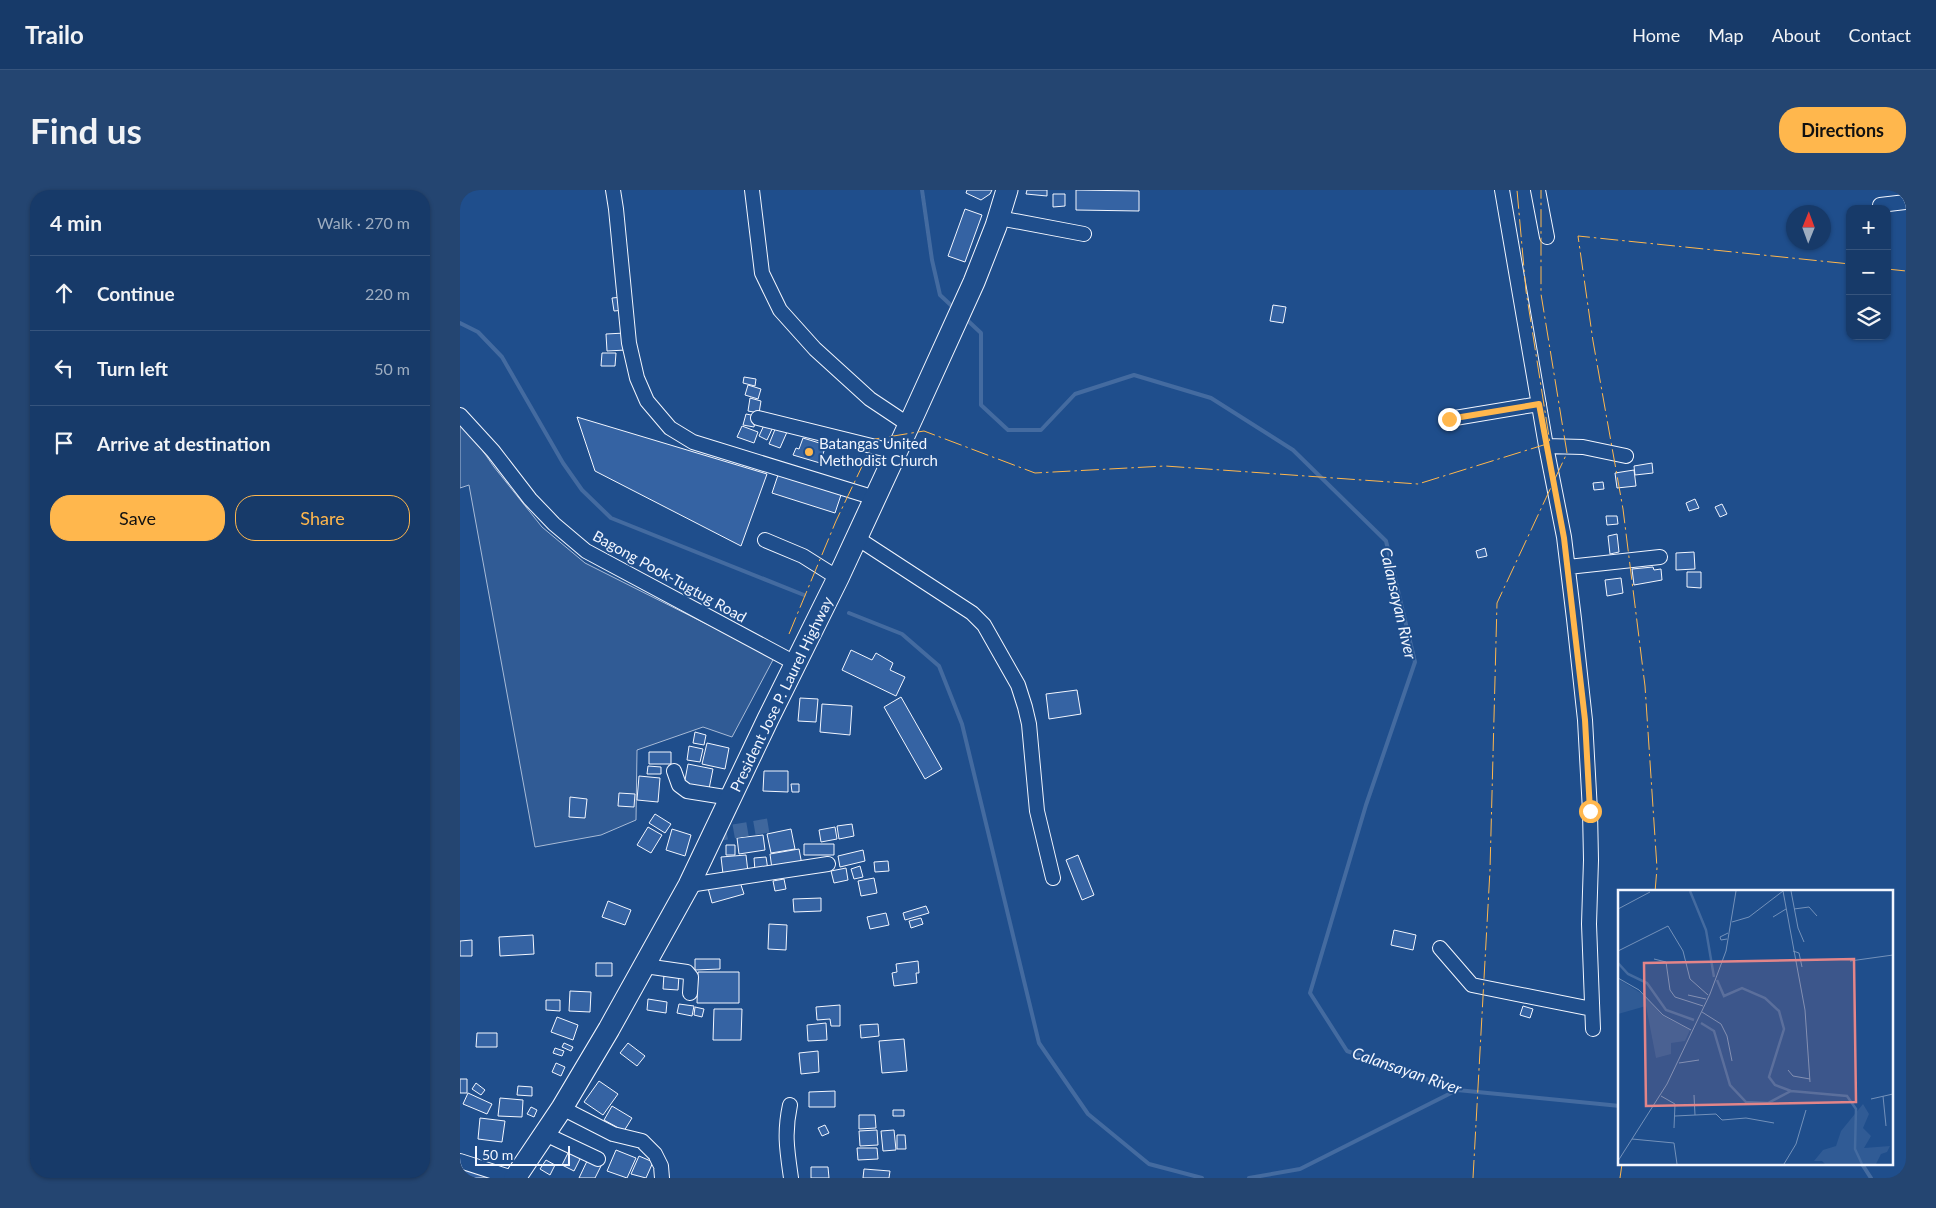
<!DOCTYPE html>
<meta charset="utf-8">
<style>
:root{--surface:#173a69;--page:#244571;--text:#f1f3f6;--muted:#9eadc0;--line:#36547d;--accent:#ffb74d}
body{margin:0;font-family:Lato,sans-serif;background:var(--page);color:var(--text)}
.controls{position:absolute;right:15px;top:15px;display:grid;overflow:hidden;border-radius:10px;box-shadow:0 1px 4px #0004}
.controls button{width:45px;height:45px;display:grid;place-items:center;padding:0;border:0;border-bottom:1px solid var(--line);background:var(--surface);color:var(--text);font:25px sans-serif}
.compass{position:absolute;left:1326px;top:15px;width:45px;height:45px;border-radius:50%;background:var(--surface);box-shadow:0 1px 4px #0004;rotate:1deg}
.scale{position:absolute;left:15px;bottom:12px;width:95px;box-sizing:border-box;padding-left:5px;border:2px solid #f2f6ff;border-top:0;font-size:14px;line-height:18px;white-space:nowrap;color:#f2f6ff;-webkit-text-stroke:4px #1f4e8c;paint-order:stroke}
.stop{position:absolute;width:15px;height:15px;margin:-11px;border:4px solid #ffb74d;border-radius:50%;background:#fff}
.stop.end{background:#ffb74d;border-color:#fff;box-shadow:0 1px 5px #0008}
.list{margin:0;padding:0;list-style:none}
h2{display:flex;justify-content:space-between;align-items:center;height:65px;margin:0;padding:0 20px;font-size:21px}
h2 small{font-size:16px;font-weight:400;color:var(--muted)}
.list li{display:grid;grid-template-columns:32px 1fr auto;gap:15px;align-items:center;box-sizing:border-box;height:75px;padding:0 20px;border-top:1px solid var(--line)}
.list b{display:block;font-size:19px;white-space:nowrap}
.list em{font-size:16px;font-style:normal;color:var(--muted)}
.actions{display:flex;gap:10px;padding:15px 20px}
.actions a{flex:1;padding:11px 0;border:1px solid var(--accent);border-radius:20px;text-align:center;font-size:18px;color:var(--accent)}
.actions .main{background:var(--accent);color:#111}
.icon{flex:none;width:28px;height:28px;fill:none;stroke:currentColor;stroke-width:2;stroke-linecap:round;stroke-linejoin:round}
.map{position:relative;flex:none;width:1446px;height:988px;overflow:hidden;border-radius:20px}
header{display:flex;align-items:center;gap:30px;box-sizing:border-box;height:70px;padding:0 25px;background:var(--surface);border-bottom:1px solid var(--line)}
header strong{font-size:24px}
nav{display:flex;gap:28px;margin-inline-start:auto;font-size:18px}
.intro{display:flex;align-items:center;justify-content:space-between;box-sizing:border-box;height:120px;padding:0 30px}
h1{margin:0;font-size:35px}
.button{padding:12px 22px;border-radius:20px;background:var(--accent);color:#111;font-size:18px;font-weight:700}
main{display:flex;gap:30px;padding:0 30px}
aside{flex:1;background:var(--surface);border-radius:20px;box-shadow:0 1px 4px #0004}
.map>svg:first-child{display:block}
.built{fill:#305b95;stroke:#a8bbd7}
.lines{fill:none;stroke-linecap:round;stroke-linejoin:round}
.stream{stroke:#446ba0;stroke-width:4}
.building{fill:#3563a3;stroke:#f2f6ff}
.minor-tunnel{stroke:#3f679d;stroke-width:14;stroke-dasharray:14 7;stroke-linecap:butt}
.minor-casing{stroke:#f2f6ff;stroke-width:16}
.highway-casing{stroke:#f2f6ff;stroke-width:23}
.minor{stroke:#1f4e8c;stroke-width:14}
.highway{stroke:#1f4e8c;stroke-width:21}
.power{stroke:#ffb74d;stroke-width:1;stroke-dasharray:18 4 2.5 4;stroke-linecap:butt}
.route{stroke:#ffb74d;stroke-width:6}
.poi-dot{fill:#ffb74d;stroke:#1f4e8c;stroke-width:2}
.labels{text-anchor:middle;dominant-baseline:central;stroke-width:4;stroke-linejoin:round;paint-order:stroke}
.poi-label{font-size:15px;fill:#f2f6ff;stroke:#1f4e8c;text-anchor:start}
.street-label{font-size:15px;fill:#f2f6ff;stroke:#1f4e8c}
.water-label{font-size:16px;font-style:italic;fill:#f2f6ff;stroke:#1f4e8c}
.inset-river{fill:none;stroke:#446ba0;stroke-width:2.5}
.inset-road{fill:none;stroke:#7391ba;stroke-width:1}
.view{fill:#e38589;fill-opacity:0.15;stroke:#e38589;stroke-width:2.5}
.inset-edge{fill:none;stroke:#f2f6ff;stroke-width:2.5}
</style>
<header>
<strong>Trailo</strong>
<nav><a>Home</a><a>Map</a><a>About</a><a>Contact</a></nav>
</header>
<div class="intro"><h1>Find us</h1><a class="button">Directions</a></div>
<main>
<aside>
<h2>4 min<small>Walk · 270 m</small></h2>
<ul class="list">
<li><svg class="icon" aria-label="ahead" viewBox="0 0 24 24"><path d="M12 20V5M6 11l6-6 6 6"/></svg><div><b>Continue</b></div><em>220 m</em></li>
<li><svg class="icon" aria-label="left" viewBox="0 0 24 24"><path d="M17 20v-9H6M10 6l-5 5 5 5"/></svg><div><b>Turn left</b></div><em>50 m</em></li>
<li><svg class="icon" aria-label="arrive" viewBox="0 0 24 24"><path d="M6 21V4h12l-3 4 3 4H6"/></svg><div><b>Arrive at destination</b></div></li>
</ul>
<div class="actions"><a class="main">Save</a><a>Share</a></div>
</aside>
<div class="map">
<svg width="1446" height="988" viewBox="0 0 1446 988">
<rect width="100%" height="100%" fill="#1f4e8c"/>
<path class="built" d="M0,228L34,277L82,337L125,373L314,468L272,547L243,537L177,560L176,630L141,645L75,657L9,295L0,298Z"/>
<g class="lines">
<path class="stream" d="M462,0L472,70L480,105L495,119
M506,129L521,143V215L548,240H581L615,204L674,185L751,208L833,260L926,351L955,472L906,615L850,803L887,861L997,900L1160,916
M0,133L18,142L42,167L103,273L122,300L151,328L344,405
M389,423L442,444L479,476L502,534L579,853L628,924L689,974L742,988
M1402,974L1411,988
M789,988L840,979L997,900"/>
</g>
<path class="building" d="M507,0H532L530,4L521,10L506,3Z
M567,0H587V6L566,4Z
M616,0L679,1V21L616,20Z
M593,4H605V16L593,17Z
M505,19L522,25L505,72L488,66Z
M162,107L164,120L154,121L152,108Z
M813,115L826,117L823,133L810,131Z
M165,143L166,160L147,161L146,144Z
M142,163H156L155,176H141Z
M284,187L296,189L295,196L283,193Z
M288,195L301,199L298,209L285,205Z
M290,208L301,211L299,223L288,221Z
M286,224L296,226L294,237L283,235Z
M117,227L307,284L281,356L135,281Z
M305,233L313,237L307,250L299,246Z
M282,236L298,242L294,253L277,247Z
M316,237L327,242L320,258L309,254Z
M343,248L366,255L360,273L333,265L336,258L339,259Z
M1192,273L1193,283L1175,285L1174,276Z
M1174,280L1176,296L1157,298L1155,283Z
M319,282L382,302L375,323L312,303Z
M1143,292L1144,299L1134,300L1133,293Z
M1235,309L1239,318L1229,321L1226,313Z
M1262,314L1267,324L1260,327L1255,317Z
M1146,326H1157L1158,334L1147,335Z
M1157,344L1159,362L1150,364L1148,346Z
M1025,358L1027,366L1018,368L1016,361Z
M1234,362L1235,379L1216,380V363Z
M1193,377L1194,380L1201,379L1202,390L1174,395L1172,379Z
M1227,382H1241V398L1227,397Z
M1161,388L1163,403L1147,406L1145,390Z
M391,460L412,470L416,463L433,473L430,480L445,487L436,506L382,480Z
M617,500L621,524L589,529L586,504Z
M441,507L482,579L465,589L424,517Z
M340,508L358,509L356,532L338,531Z
M362,514L392,516L390,545L360,542Z
M235,542L246,545L244,555L233,553Z
M247,553L269,558L265,579L242,574Z
M229,556L243,559L240,572L227,570Z
M189,562H211V574H189Z
M228,574L253,579L249,599L224,595Z
M188,576L201,577V584H187Z
M304,581H328V602L303,601Z
M179,586L200,588L198,612L177,610Z
M331,594H339V602H332Z
M159,603L175,604L174,617L158,616Z
M110,607L127,609L125,628L109,627Z
M195,624L211,634L205,643L189,633Z
M392,634L394,646L379,649L377,636Z
M188,637L202,645L191,663L177,655Z
M375,637L377,649L361,652L359,640Z
M212,639L231,645L225,666L206,660Z
M331,639L335,659L311,663L307,644Z
M303,645L305,660L279,664L277,648Z
M344,654H374V665H344Z
M266,655H275V665H266Z
M339,659L342,675L312,679L310,664Z
M403,660L405,671L380,677L378,666Z
M286,665L288,682L263,684L261,667Z
M618,665L634,705L622,710L606,670Z
M306,667L308,680L295,681L294,668Z
M428,671L429,681L415,682L414,672Z
M400,676L403,687L394,689L391,679Z
M386,678L388,690L374,693L371,681Z
M414,688L417,703L401,706L398,691Z
M279,689L284,704L252,713L248,698Z
M324,689L326,699L315,701L313,691Z
M361,708V721L334,722L333,709Z
M148,711L171,720L165,735L142,727Z
M466,716L469,723L445,730L443,723Z
M426,723L429,735L410,739L407,727Z
M461,728L463,734L451,738L449,731Z
M309,734L327,735L326,760L308,759Z
M934,740L956,745L953,760L931,755Z
M73,745L74,764L40,766L39,747Z
M12,750V766H0V751Z
M235,769H260V779L235,780Z
M458,771L459,783H456L457,793L434,796L432,783L437,782L436,774Z
M136,773H152V786H136Z
M238,782H279V813H237Z
M204,784L219,785L218,800L203,799Z
M110,801L131,802L130,822L109,821Z
M188,809L207,812L206,823L187,820Z
M86,810H100V821L86,820Z
M219,814L234,816L232,826L217,823Z
M380,815V836H371L370,829L357,830L356,817Z
M1063,816L1073,819L1070,828L1060,825Z
M235,817L244,819L242,827L234,825Z
M254,819H282L281,850H253Z
M97,827L118,835L113,850L91,842Z
M366,833L367,850L348,851L347,835Z
M418,834L419,846L401,848L400,835Z
M17,843H37V857H16Z
M444,849L447,881L422,883L419,851Z
M104,853L113,857L111,861L102,857Z
M168,853L185,866L177,876L160,863Z
M95,858L104,861L102,866L93,863Z
M358,861L359,882L341,884L339,863Z
M96,873L105,877L101,886L92,882Z
M0,889H7V903H0Z
M139,891L158,904L143,925L124,912Z
M16,893L25,900L21,905L12,899Z
M58,896L72,897V906L57,905Z
M375,901V917H349V902Z
M8,903L32,914L27,924L3,914Z
M40,908L63,910L62,927L38,926Z
M152,916L172,928L164,941L144,930Z
M71,917L77,920L74,927L67,924Z
M433,920H444V926H433Z
M399,925H415L416,938L399,939Z
M20,928L45,931L42,952L18,949Z
M365,935L369,943L362,946L358,938Z
M417,940L418,955L400,956L399,941Z
M434,940L436,960L423,961L421,941Z
M437,945H445L446,959H437Z
M397,958H417L418,969L398,970Z
M156,960L176,968L167,988L147,981Z
M109,961L121,967L114,981L102,975Z
M179,966L193,972L186,988L171,984Z
M128,969L141,976L135,988H119Z
M86,970L95,975L90,985L80,979Z
M0,974L28,986L27,988H0Z
M351,977H368L369,988H351Z
M404,979L430,981L429,988H403Z"/>
<g class="lines">
<path class="minor-tunnel" d="M253,645L311,635"/>
<defs>
<path id="minor" d="M153,0L156,19L169,153L177,188L187,211L210,238L233,252L415,308
M292,0L302,83L320,120L355,159L410,209L449,235
M1042,0L1086,256L1104,347L1114,429L1125,530L1130,621L1131,670L1129,734L1133,839
M1078,0L1087,47
M1420,15L1446,12
M539,28L624,44
M0,225L33,261L70,309L94,334L126,361L335,473
M298,228L436,262
M989,229L1079,214
M1086,256L1123,257L1166,266
M397,348L512,423L524,435L558,495L565,517L569,534L577,621L593,688
M305,350L343,366L378,388
M1108,377L1200,367
M214,581L219,595L227,601L271,608
M229,695L368,674
M980,758L1012,795L1132,819
M185,776L227,782L231,787L230,803
M330,915C324,943 327,960 331,988
M102,918L153,944L182,951L195,964L201,976L202,988
M85,944L138,969
M0,971L53,988"/>
<path id="highway" d="M55,988L102,918L149,839L229,695L308,529L378,388L454,224L514,92L536,36L547,0"/>
</defs>
<use href="#minor" class="minor-casing"/>
<use href="#highway" class="highway-casing"/>
<use href="#minor" class="minor"/>
<use href="#highway" class="highway"/>
<path class="power" d="M1427,79L1446,81
M329,444L376,331L415,249L464,241L575,283L705,276L958,294L1090,253L1066,101L1057,0
M1195,702L1197,678L1185,496L1163,319L1133,151L1118,46L1390,74
M1013,988L1030,680L1037,413L1107,263L1081,104V0
M1160,988L1162,974"/>
</g>
<g class="lines">
<path class="route" d="M989,229L1079,214L1104,348L1125,530L1130,621"/>
</g>
<circle class="poi-dot" cx="349" cy="262" r="5"/>
<g class="labels">
<g class="poi-label">
<text x="359" y="253">Batangas United<tspan x="359" dy="17">Methodist Church</tspan></text>
</g>
<g class="street-label">
<text transform="translate(210 386) rotate(29)">Bagong Pook-Tugtug Road</text>
<text transform="translate(321 504) rotate(-64)">President Jose P. Laurel Highway</text>
</g>
<g class="water-label">
<text transform="translate(939 413) rotate(77)">Calansayan River</text>
<text transform="translate(947 880) rotate(19)">Calansayan River</text>
</g>
</g>
<g transform="translate(1158 700)">
<rect width="275" height="275" fill="#1f4e8c"/>
<path d="M2,90L26,105L45,126L72,140L67,151L53,153V164L38,168L28,116L0,124ZM245,214L251,224L245,238L253,246L246,258L272,256L269,262L263,264L258,274H207L204,271H196L205,260L218,256L223,241Z" fill="#305b95"/>
<path class="inset-river" d="M72,1L88,40L96,87M0,73L10,84L29,93L48,120L76,130M99,90L106,106L124,98L147,108L161,121L166,139L151,187L157,195L173,201L229,206L238,219L237,259L244,274M83,133L96,141L112,195L128,212L150,213L173,201"/>
<path class="inset-road" d="M165,1L187,120L192,192M173,1L180,38L186,52M0,19L32,2M176,19L191,17L199,26M155,27L168,19M114,32L131,27L165,1M109,49L103,50L102,47L110,43M0,61L50,36L65,61L72,89L90,105M175,61L181,63L184,77M36,69L48,72L52,100L57,107L85,116M232,71L275,65M0,88L21,100L45,125L73,140M70,105L88,109M84,122L103,134L109,146L114,171M61,173L81,170M170,180L175,186L192,189M76,205L77,225M43,206L57,214L56,238M265,206L268,236M253,209L275,204M57,226L98,224L104,230L128,228L156,233M14,249L56,253L59,274M0,271L49,194L92,104L108,61L118,1M166,274L178,254L188,220"/>
<path class="view" d="M236,69L238,212L28,216L26,73Z"/>
<rect width="275" height="275" class="inset-edge"/>
</g>
</svg>
<div class="controls">
<button>+</button>
<button>−</button>
<button><svg class="icon" aria-label="layers" viewBox="0 0 24 24"><path d="M12 4l9 5-9 5-9-5zM3 14l9 5 9-5"/></svg></button>
</div>
<svg class="compass" viewBox="-18 -18 36 36"><path d="M0-13l5 13h-10z" fill="#e53935"/><path d="M0 13l5-13h-10z" fill="#9eadc0"/></svg>
<div class="scale">50 m</div>
<div class="stop" style="left:1130px;top:621px"></div>
<div class="stop end" style="left:989px;top:229px"></div>
</div>
</main>
